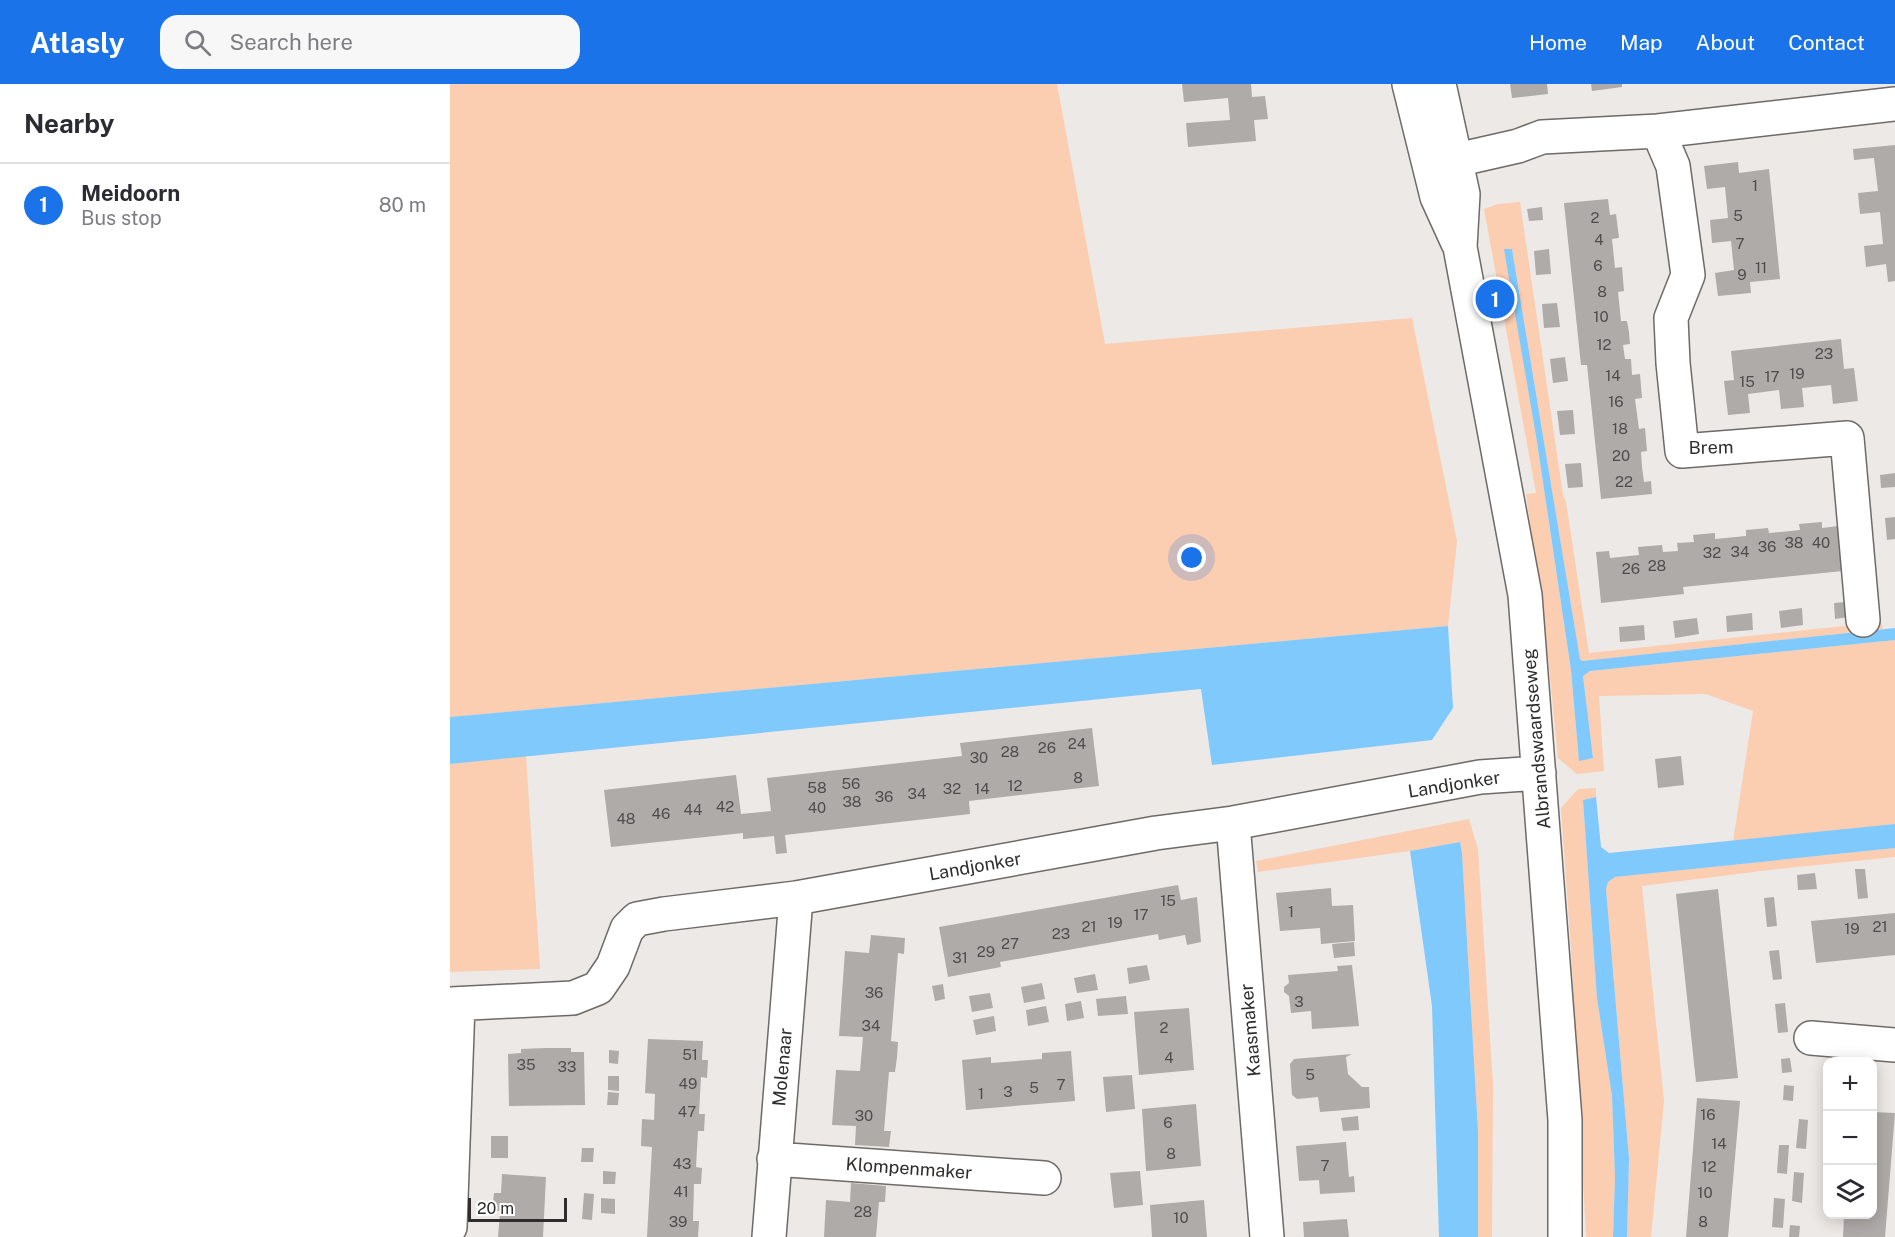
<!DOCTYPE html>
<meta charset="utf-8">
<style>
:root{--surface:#fff;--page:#f7f7f7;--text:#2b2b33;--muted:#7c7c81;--line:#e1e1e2;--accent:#1a73e8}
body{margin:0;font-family:"Public Sans",sans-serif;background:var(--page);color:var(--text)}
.controls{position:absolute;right:18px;bottom:18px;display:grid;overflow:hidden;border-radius:12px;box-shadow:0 3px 15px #0003}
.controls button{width:54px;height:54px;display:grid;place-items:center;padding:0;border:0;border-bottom:2px solid var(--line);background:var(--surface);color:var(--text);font:30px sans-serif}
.scale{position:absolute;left:18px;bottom:15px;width:99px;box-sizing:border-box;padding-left:6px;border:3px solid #2f2d2c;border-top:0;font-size:16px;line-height:21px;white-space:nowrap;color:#2f2d2c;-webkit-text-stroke:4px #fff;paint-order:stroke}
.you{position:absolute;left:742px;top:474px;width:21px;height:21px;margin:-15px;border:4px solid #fff;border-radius:50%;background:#1a73e8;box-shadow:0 0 0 9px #1a73e833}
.badge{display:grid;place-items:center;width:39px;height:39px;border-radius:50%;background:var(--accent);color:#fff;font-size:20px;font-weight:700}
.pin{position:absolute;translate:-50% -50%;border:3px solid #fff;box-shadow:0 2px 6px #0006}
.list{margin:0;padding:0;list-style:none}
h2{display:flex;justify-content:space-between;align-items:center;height:78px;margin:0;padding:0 24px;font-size:26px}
h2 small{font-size:20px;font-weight:400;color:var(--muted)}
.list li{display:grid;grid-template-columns:39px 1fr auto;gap:18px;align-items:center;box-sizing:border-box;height:84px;padding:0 24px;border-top:2px solid var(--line)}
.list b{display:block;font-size:22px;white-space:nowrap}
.list p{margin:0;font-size:20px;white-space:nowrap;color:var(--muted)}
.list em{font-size:20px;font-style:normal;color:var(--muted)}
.icon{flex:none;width:33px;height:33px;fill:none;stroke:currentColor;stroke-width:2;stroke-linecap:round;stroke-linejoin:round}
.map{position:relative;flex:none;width:1445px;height:1153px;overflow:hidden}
header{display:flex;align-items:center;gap:36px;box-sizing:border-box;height:84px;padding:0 30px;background:var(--accent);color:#fff}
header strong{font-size:28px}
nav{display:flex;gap:33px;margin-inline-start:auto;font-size:21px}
.search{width:420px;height:54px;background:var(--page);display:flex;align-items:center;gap:15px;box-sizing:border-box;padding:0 21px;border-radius:18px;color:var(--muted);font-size:22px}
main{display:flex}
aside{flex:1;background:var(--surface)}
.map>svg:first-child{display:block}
.green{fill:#fbcdb1}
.water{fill:#7fc9fc}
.building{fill:#afaba9}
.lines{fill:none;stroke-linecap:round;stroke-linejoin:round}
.minor-casing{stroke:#6d6a68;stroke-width:36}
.minor{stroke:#fff;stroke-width:33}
.labels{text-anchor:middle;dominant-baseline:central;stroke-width:4.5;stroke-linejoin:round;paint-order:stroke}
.number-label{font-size:15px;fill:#4f4c4b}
.street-label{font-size:18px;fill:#2f2d2c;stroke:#fff}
</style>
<header>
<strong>Atlasly</strong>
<div class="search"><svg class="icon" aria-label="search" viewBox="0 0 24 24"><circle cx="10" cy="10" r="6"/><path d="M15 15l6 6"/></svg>Search here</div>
<nav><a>Home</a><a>Map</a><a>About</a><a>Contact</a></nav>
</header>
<main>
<aside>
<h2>Nearby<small></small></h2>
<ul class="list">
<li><span class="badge">1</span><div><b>Meidoorn</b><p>Bus stop</p></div><em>80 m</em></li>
</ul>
</aside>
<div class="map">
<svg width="1445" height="1153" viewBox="0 0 1445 1153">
<rect width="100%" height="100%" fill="#ede9e6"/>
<path class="green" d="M0,0H607L655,260L962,234L1007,457L998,542L0,633Z
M1070,118L1113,411L1116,418L1139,569L1431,538L1433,545L1132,577L1130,575L1062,165H1055L1087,359L1121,586L1129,676L1143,674L1133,591L1140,587L1445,556V740L1283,758L1303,627L1256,610L1149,612L1154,687L1127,690L1108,674L1099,582L1076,410L1086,409L1034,125L1048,120Z
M76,672L90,885L0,888V680Z
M1146,704V713L1133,716L1147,914L1162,1012L1165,1093L1163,1153H1136L1121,864L1111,724L1128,705Z
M1019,735L1028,765L1043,1001L1042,1153H1028V1047L1012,769L1010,758L960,767L808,788L806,777Z
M1445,764V773L1319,786L1192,802L1214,1017L1201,1153H1177L1179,1074L1156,805L1158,798L1165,793Z"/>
<path class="water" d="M1054,165H1062L1130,575L1132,577L1445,544V556L1140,587L1133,592L1143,674L1129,677L1121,586L1087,358Z
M998,542L1003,624L982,656L762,681L751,605L0,680V633Z
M1146,713L1151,763L1159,769L1445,740V764L1165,793L1158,798L1156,805L1179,1074L1177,1153H1163L1165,1093L1162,1012L1147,914L1133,716Z
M1010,758L1012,769L1028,1047V1153H989L982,922L960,767Z"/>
<path class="building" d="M732,0H801L802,13L815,12L818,35L804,36L806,57L738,63L736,39L780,36L778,14L734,18Z
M1060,0H1097L1098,10L1062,14Z
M1141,0H1172V3L1142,7Z
M1445,61V197L1438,198L1436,180L1416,183L1414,162L1433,160L1430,128L1410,130L1409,120L1408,109L1428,107L1424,74L1404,76L1403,65Z
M1288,78L1289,89L1319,85L1330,195L1300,198L1301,209L1268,212L1265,189L1284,186L1281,157L1262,159L1260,136L1278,134L1275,103L1257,105L1254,82Z
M1158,115L1160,131L1166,130L1169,154L1162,155L1165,184L1172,183L1174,207L1168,208L1171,237H1177L1179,248L1180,260L1173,261L1175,275H1181L1182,291L1190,290L1192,314L1185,315L1189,345L1195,344L1197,367L1191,368L1192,383L1194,398L1201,397L1202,410L1151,415L1137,281H1131L1114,119Z
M1092,123L1093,136L1079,137L1077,125Z
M1099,165L1101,190L1086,191L1084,167Z
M1107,219L1110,243L1094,244L1092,220Z
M1391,255L1394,285L1404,284L1408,317L1383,320L1381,301L1352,304L1354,323L1331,325L1329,306L1298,310L1300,329L1278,331L1274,297L1284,296L1281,267Z
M1115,273L1118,297L1103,299L1100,275Z
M1123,326L1125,350L1110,351L1107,327Z
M1131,379L1133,403L1118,404L1115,380Z
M1445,389V403L1431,404L1430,391Z
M1445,433V455L1437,456L1435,434Z
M1372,438V444L1388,442L1393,487L1233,503L1234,510L1151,519L1146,468L1159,467L1160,474L1189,471L1188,463L1212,461L1213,468L1228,467L1227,459L1244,458L1243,451L1265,449V455L1296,452V446L1318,444L1319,449L1350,446L1349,440Z
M1396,518L1398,533L1385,535L1384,519Z
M1352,524L1353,541L1331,544L1329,527Z
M1302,529L1303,546L1277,548L1276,532Z
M1247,534L1249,550L1225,554L1223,537Z
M1194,541L1195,556L1170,558L1169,543Z
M642,644L649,702L519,717L520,730L335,751L337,769L326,770L324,752L293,755V749L161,763L154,706L286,691L291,730L321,727L317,694L512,672L510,659Z
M1231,672L1234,701L1208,704L1205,675Z
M1405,785H1415L1418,814L1408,815Z
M1365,789L1367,805L1348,806L1347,791Z
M728,801L731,816L747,813L751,858L737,861L735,851L709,856L708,850L550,878L551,883L498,893L489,843Z
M881,804L882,822L903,821L905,857L871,860L870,844L830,847L826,809Z
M1268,805L1288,994L1246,998L1226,810Z
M1324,813L1327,842L1317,843L1314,814Z
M1445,829V871L1366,879L1361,837Z
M421,851L455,854L454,870L448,869L441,957L448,958L447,973L445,988H439L434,1047H441L439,1063L405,1061L406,1042L382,1041L386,986L410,987L413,953L389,952L395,867L419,869Z
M904,858L905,872L884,874L882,860Z
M1329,866L1332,895L1323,896L1319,867Z
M697,881L700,896L679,900L677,884Z
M902,881L909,942L862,945L861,927L841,929L839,912L834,908V903L839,899L838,891L888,887L887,882Z
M645,890L648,906L627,909L624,894Z
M592,899L595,915L574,919L571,903Z
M493,900L495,915L485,917L482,902Z
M540,909L543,924L522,928L519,912Z
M676,912L678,930L648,932L646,915Z
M631,917L634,934L617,937L615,920Z
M1335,919L1338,948L1328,949L1325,920Z
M596,922L599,938L578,942L576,926Z
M739,924L744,986L689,991L684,928Z
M544,932L546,947L526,951L523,936Z
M198,955L253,957L252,976H258L257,994L251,993L249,1030H255L254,1047H248L246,1083L252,1084L251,1100H244L243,1137H249L248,1153H197L202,1063L191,1062L192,1035L204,1036L205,1010L195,1009Z
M96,964H121V968H134L135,1021L59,1022L58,970L71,969V965Z
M159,966L169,967L168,980L159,979Z
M621,967L625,1017L516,1026L512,976L541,973V979L592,975V969Z
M902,970L896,973L898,990L912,1003H919L920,1024L870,1028L868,1013L847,1015L842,1011L840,980L844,975Z
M1340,974L1342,988L1332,989L1331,975Z
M682,991L685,1025L656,1028L653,993Z
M158,992H169V1007L158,1006Z
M1334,1001L1344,1002L1343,1017L1333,1016Z
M158,1008L169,1009L168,1021H157Z
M1247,1014L1290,1017L1278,1153H1236Z
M746,1020L751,1082L696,1087L692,1025Z
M1422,1028L1445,1029L1435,1153H1393L1394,1131L1422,1130Z
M908,1032L909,1046L893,1047L891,1034Z
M1349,1035L1358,1036L1356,1065L1346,1064Z
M41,1052H58V1074H41Z
M896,1058L899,1093L904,1092L905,1108L870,1110L869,1096L849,1097L846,1062Z
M1329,1061H1339L1337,1090L1327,1089Z
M132,1064H144L143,1078H131Z
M153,1087L166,1088L165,1100H153Z
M690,1087L693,1121L664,1124L660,1089Z
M1344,1088L1354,1089L1352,1119L1342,1117Z
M52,1090L96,1093L93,1153H48L50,1127H43V1118L44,1109H51Z
M401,1099L436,1102L435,1118H429L426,1153H374L376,1116L400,1118Z
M134,1109L144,1110L142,1136L132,1135Z
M151,1114L165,1115V1130L151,1129Z
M1324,1114L1335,1115L1333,1144L1322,1143Z
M754,1116L757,1153H702L700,1121Z
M897,1135L899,1153H854L853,1138Z
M1340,1141L1350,1142L1349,1153H1339Z"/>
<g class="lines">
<defs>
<path id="minor" d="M959,0L987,113L1008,159
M989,0L1013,110L1010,163L1075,511L1115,1036V1153
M1208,47L1223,82L1238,191L1221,234L1223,279L1232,367L1397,354L1413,536
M980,82L1068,62L1092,53L1208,47L1445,20
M783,739L817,1153
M0,920L123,914L148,904L163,882L177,845L187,835L214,830L346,814L706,749L783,739L1030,693L1089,689
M1361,954L1445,961
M324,1075L594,1094
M0,1143L8,920
M319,1153L346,814"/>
</defs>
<use href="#minor" class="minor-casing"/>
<use href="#minor" class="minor"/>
</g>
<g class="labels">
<g class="number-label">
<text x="1305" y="101">1</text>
<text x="1288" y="131">5</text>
<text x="1145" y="133">2</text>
<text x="1149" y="155">4</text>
<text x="1290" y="159">7</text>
<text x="1148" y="181">6</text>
<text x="1311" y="183">11</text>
<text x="1292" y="190">9</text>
<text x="1152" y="207">8</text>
<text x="1151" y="232">10</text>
<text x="1154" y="260">12</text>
<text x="1374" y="269">23</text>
<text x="1347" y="289">19</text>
<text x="1163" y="291">14</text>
<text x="1322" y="292">17</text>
<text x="1297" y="297">15</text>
<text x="1166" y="317">16</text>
<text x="1170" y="344">18</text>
<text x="1171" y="371">20</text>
<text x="1174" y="397">22</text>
<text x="1344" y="458">38</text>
<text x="1371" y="458">40</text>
<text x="1317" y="462">36</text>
<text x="1290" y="467">34</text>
<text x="1262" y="468">32</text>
<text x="1207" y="481">28</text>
<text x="1181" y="484">26</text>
<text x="627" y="659">24</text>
<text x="597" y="663">26</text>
<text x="560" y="667">28</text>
<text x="529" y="673">30</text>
<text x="628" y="693">8</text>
<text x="401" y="699">56</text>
<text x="565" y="701">12</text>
<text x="367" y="703">58</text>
<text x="502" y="704">32</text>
<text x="532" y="704">14</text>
<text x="467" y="709">34</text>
<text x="434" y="712">36</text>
<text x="402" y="717">38</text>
<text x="275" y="722">42</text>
<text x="367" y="723">40</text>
<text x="243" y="725">44</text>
<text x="211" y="729">46</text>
<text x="176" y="734">48</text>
<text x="718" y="816">15</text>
<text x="841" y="827">1</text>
<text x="691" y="830">17</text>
<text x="665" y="838">19</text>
<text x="639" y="842">21</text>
<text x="1430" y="842">21</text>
<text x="1402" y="844">19</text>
<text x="611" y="849">23</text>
<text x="560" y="859">27</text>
<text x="536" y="867">29</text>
<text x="510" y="873">31</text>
<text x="424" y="908">36</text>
<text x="849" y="917">3</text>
<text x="421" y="941">34</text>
<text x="714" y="943">2</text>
<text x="240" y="970">51</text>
<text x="719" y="973">4</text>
<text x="76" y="980">35</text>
<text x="117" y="982">33</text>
<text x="860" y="990">5</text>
<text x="238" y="999">49</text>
<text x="611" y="1000">7</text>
<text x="584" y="1003">5</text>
<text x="558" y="1007">3</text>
<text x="531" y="1009">1</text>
<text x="237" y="1027">47</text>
<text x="1258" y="1030">16</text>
<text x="414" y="1031">30</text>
<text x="718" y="1038">6</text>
<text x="1269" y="1059">14</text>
<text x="721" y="1069">8</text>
<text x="232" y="1079">43</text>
<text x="875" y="1081">7</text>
<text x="1259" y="1082">12</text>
<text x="231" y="1107">41</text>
<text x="1255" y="1108">10</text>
<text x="413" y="1127">28</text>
<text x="731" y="1133">10</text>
<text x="228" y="1137">39</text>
<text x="1253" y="1137">8</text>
</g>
<g class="street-label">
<text transform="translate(1261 363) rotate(-1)">Brem</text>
<text transform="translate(1086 655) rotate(-95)">Albrandswaardseweg</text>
<text transform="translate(1004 700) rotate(-9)">Landjonker</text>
<text transform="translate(525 782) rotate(-10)">Landjonker</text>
<text transform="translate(800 946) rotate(-95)">Kaasmaker</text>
<text transform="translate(332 983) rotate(-85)">Molenaar</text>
<text transform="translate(459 1084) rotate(4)">Klompenmaker</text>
</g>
</g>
</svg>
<div class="controls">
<button>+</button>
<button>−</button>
<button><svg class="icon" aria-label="layers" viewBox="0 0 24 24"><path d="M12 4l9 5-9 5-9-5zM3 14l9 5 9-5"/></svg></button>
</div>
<div class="scale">20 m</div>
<div class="you"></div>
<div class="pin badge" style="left:1045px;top:215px">1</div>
</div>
</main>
